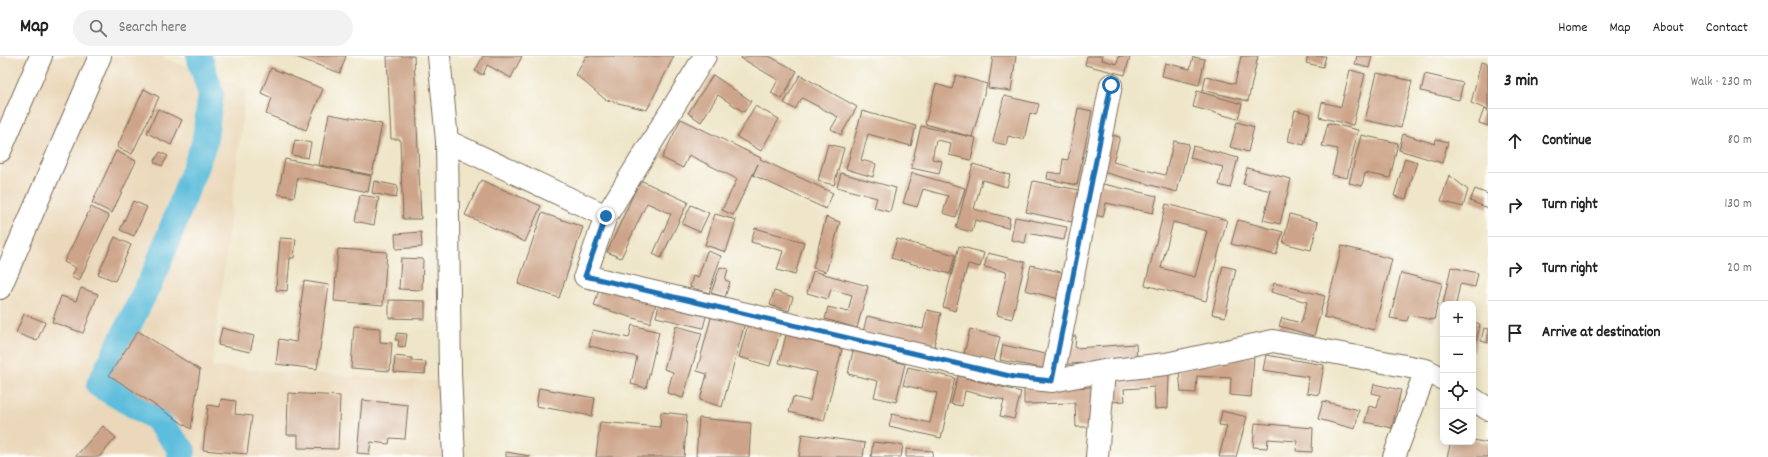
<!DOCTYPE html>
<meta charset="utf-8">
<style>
:root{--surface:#fff;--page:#f2f2f2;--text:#222;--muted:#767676;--line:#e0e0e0}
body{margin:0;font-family:Dekko,sans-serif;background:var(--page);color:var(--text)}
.controls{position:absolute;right:12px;bottom:12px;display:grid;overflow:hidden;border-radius:8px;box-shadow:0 2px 10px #0003}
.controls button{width:36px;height:36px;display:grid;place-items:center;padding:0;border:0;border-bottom:1px solid var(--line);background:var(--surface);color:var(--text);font:20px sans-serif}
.stop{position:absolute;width:12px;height:12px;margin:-9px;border:3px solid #1f6fb2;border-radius:50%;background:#fff}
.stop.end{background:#1f6fb2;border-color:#fff;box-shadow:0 1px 4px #0008}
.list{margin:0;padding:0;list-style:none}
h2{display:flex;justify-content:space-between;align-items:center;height:52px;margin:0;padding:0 16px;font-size:17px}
h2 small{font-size:13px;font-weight:400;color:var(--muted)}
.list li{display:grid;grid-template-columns:26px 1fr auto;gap:12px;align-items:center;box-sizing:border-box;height:64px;padding:0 16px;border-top:1px solid var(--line)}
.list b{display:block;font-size:15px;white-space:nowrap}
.list em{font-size:13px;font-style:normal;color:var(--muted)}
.icon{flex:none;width:22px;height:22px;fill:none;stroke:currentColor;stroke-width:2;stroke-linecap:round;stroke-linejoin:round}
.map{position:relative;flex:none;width:1488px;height:401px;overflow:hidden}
header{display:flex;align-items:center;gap:24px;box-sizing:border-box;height:56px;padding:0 20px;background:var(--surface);border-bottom:1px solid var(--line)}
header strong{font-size:19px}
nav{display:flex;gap:22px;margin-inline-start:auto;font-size:14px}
.search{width:280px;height:36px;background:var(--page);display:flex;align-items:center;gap:10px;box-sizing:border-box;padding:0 14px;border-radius:22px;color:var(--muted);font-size:15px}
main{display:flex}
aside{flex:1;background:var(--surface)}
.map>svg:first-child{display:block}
.built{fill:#ebd8ba}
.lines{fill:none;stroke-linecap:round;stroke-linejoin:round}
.canal{stroke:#5dbddc;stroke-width:26}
.building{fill:#cda489;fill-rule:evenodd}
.minor-casing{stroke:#7a6c5a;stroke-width:24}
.highway-casing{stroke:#7a6c5a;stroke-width:24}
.minor{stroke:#fff;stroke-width:22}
.highway{stroke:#fff;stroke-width:22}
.route{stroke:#1f6fb2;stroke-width:5}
</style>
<header>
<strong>Map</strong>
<div class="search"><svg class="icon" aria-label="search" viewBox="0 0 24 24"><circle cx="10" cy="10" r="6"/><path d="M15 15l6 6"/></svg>Search here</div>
<nav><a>Home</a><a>Map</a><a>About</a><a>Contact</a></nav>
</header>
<main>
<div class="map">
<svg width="1488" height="401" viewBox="0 0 1488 401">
<rect width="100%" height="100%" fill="#fdfcf7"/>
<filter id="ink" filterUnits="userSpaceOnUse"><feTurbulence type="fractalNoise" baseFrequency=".025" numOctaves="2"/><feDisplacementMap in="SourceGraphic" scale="8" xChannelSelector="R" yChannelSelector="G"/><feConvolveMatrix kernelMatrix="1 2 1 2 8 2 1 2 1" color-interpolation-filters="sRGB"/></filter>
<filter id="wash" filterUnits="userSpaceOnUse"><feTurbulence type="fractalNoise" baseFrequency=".012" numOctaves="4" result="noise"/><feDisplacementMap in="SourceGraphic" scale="16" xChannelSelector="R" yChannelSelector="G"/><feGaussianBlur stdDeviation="0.9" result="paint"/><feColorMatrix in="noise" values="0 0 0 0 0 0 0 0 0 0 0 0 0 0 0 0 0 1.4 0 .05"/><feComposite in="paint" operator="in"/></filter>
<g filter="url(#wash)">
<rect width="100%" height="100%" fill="#efe6c9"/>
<path class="built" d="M0,0H158L246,33L212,311L439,326L442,401H0Z"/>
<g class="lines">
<path class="canal" d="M180,401L183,395L154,361L99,329L156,214L204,88L211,38L199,0"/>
</g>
<g id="blocks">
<path class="building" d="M293,0H346L340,17Z
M387,0H414L421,163H403L400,83H391Z
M483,0H522L511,22L487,9L483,19L475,15Z
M586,0H674L647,54L606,44L576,19Z
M742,0H769L797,15L782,43L771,37L778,24L741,2Z
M993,0H1016L1011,35L988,32Z
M1087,0H1103L1102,4L1117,8L1119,0H1130L1125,19L1085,9Z
M1241,0H1258L1248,45L1203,34L1206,20L1235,28Z
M1308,0H1326L1323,11L1306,7Z
M1357,0H1372L1369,12L1355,8Z
M1193,1L1205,3L1199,29L1162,20L1165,7L1190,13Z
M1481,6L1488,8V54L1471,47Z
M271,12L323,33L306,74L266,58L272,42L261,37Z
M1350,14L1365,18L1353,69L1319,61L1322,46L1341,51Z
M1377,17L1412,25L1401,72L1365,64Z
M1425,18L1463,27L1459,44L1421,35Z
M713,19L751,45L744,56L718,39L701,66L688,57Z
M800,19L857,51L841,79L831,73L838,61L802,42L795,53L784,47Z
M956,19L987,28L972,81L925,68L936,28L952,33Z
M144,33L159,41L132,98L117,91Z
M1197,35L1242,48L1238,63L1193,51Z
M1004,40L1039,48L1036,59L1030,57L1024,84L1008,80L1006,89L993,86Z
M755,50L779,63L761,95L737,81Z
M1078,52L1092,55L1077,129L1047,123L1048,116L1061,118L1063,103L1068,104Z
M158,53L182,64L171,89L147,77Z
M1484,53L1488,55V70L1479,67Z
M1295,54L1311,58L1304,89L1288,85Z
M862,55L916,70L911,90L868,78L861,104L876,108L873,121L846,113Z
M329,58L382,68L372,119L319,109Z
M681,63L761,102L760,103L833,137L826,153L753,119L758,108L733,159L722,154L737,123L689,99L683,112L662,102Z
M1237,66L1254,71L1248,96L1230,91Z
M1328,67L1358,74L1347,122L1332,119L1338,93L1322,90Z
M921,70L976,82L971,104L949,99L951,87L936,84L932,103L942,105L939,118L911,112Z
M1104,77L1120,81L1113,106L1165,119L1174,85L1189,88L1177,136L1095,114Z
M1403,78L1435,88L1436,83L1448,86L1442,107L1399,94Z
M1361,79L1398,87L1390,122L1365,117L1362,130L1349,127Z
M295,84L311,87L308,102L292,99Z
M828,88L844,92L834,129L818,125Z
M1193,90L1238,102L1230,132L1219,129L1223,111L1190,102Z
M116,95L136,105L112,157L92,147Z
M160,96L168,100L162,110L154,106Z
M1405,102L1417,106L1406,143L1394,140Z
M285,103L371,120L368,136L298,121L294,141L278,138Z
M973,108L1010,119L1007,131L982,124L974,153L1010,162L1008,172L975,164L972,176L956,172Z
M1247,112L1291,123L1280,168L1263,164L1271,135L1243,128Z
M841,117L896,132L890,156L874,152L877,142L837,131Z
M912,117L965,132L956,161L943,157L948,140L923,133L917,151L903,147Z
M1449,119L1468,134L1463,151L1441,145Z
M481,124L541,150L525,186L465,159Z
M640,124L688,146L661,202L653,198L671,158L647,147L621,202L607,196Z
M374,125L398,130L396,142L372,137Z
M1033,125L1079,134L1072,166L1026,156Z
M1094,126L1157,140L1153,157L1106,147L1103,161L1086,157Z
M1475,133L1488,138V152L1470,145Z
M360,139L379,142L374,169L355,165Z
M133,145L147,151L134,180L120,174Z
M1166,148L1227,164L1206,245L1145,229ZM1173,166L1207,175L1195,221L1161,212Z
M691,149L709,157L700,176L682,168Z
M91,151L109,160L79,225L71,221L76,212L64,206Z
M542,157L583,171L559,242L518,228Z
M715,158L736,164L726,196L705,189Z
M1290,158L1318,166L1311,194L1283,187Z
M826,161L840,166L826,216L813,212Z
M1015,161L1067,171L1064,184L1027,177L1025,187L1011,184Z
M1238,164L1283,176L1276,199L1231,188Z
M755,172L804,186L795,219L777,214L783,195L751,186Z
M421,176L422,191L396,193L395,178Z
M115,181L131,189L115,225L98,218Z
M280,182L296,183L294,202H290L287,235L276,234Z
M897,183L955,199L950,218L891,202Z
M959,190L984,197L980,211L968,208L955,255L943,251Z
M1342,190L1392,203L1374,274L1324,261Z
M338,193L387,196L383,249L334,245Z
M707,195L721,200L709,237L690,231L693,220L698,222Z
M988,197L1025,206L1012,263L997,259L1007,216L984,211Z
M401,202L423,203L422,234L399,233Z
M1031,209L1065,217L1059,243L1025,234Z
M1223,210L1236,213L1225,261L1212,258Z
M720,211L728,213L725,224L730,226L725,241L711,237Z
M1451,211L1478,217L1475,231L1460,228L1456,248H1443Z
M813,215L868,230L857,272L825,263L828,251L848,256L852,239L831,233L828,243L807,237Z
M1401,217L1442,227L1434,264L1409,259L1407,265L1390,262Z
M602,224L658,241L650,267L594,250Z
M304,225L329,229L317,313L276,308L279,283L296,286Z
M1274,227L1325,240L1314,280L1279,270L1282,262L1301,267L1307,246L1271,236Z
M81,232L98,238L83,277L52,266L61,240L76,245Z
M774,235L793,241L789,255L770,249Z
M389,244L425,245V263L389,262Z
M660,245L707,257L703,272L656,261Z
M927,254L941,257L934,291L863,276L867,260L923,273Z
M24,258L45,266L37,285L16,277Z
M712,258L745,267L722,351L700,344L707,318L697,315Z
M1473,266L1480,268L1474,296H1473Z
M748,268L780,277L770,310L739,301Z
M632,269L659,276L646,332L631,328L637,301L589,290L593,274L629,282Z
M354,270L380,272V286L392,287L390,315L351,312Z
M676,270L702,277L683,342L667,337L673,316L664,313Z
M222,272L254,280L250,296L218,289Z
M1484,272L1488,273V287L1481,285Z
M970,273L1000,281L994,305L964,298Z
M138,275L200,314L191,373L109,319Z
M397,277L407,278L405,291L398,290L399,284H395Z
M786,279L842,293L824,365L789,356L793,341L810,345L817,316L779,307Z
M1063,280H1076L1075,292L1136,288L1137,303L1057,309Z
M1003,289L1050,299L1047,313L1000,304Z
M853,295L905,308L896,346L874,341L878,325L848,318Z
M1266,299L1324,309L1319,339L1307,337L1309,321L1263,314Z
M395,300L412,302V305L426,306L425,318L394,316Z
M1254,300L1251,341L1230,339L1231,322L1197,320L1196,337L1181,336L1179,314Z
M908,311L955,322L941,382L889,370L892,358L930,367L937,337L903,329Z
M1169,317L1168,352L1155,353L1154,331L1124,333L1125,345L1111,346L1110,321Z
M958,320L1021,336L1014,363L1000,360L1004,344L965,335L962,350L951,348Z
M1374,328L1401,334L1392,372L1365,366L1369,350L1377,352L1380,339L1372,337Z
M1095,331L1091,371H1076L1075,347L1024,348V333Z
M539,332L595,342L592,360L536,350Z
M288,337L340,340L338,393L298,392V379H287Z
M221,343L236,345L235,358L252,360L247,398L203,394L208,349L220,351Z
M362,344L408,349L405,383L390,382L389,388L371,386L369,398L357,397Z
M1323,345L1359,354L1355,373L1318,363Z
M1222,355L1247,361L1236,401H1219L1227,370L1219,369Z
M661,356L687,359L684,401H596L600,366L660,371Z
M699,362L751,367L749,401H696Z
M1255,367L1313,372L1312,396L1296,395L1297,385L1268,383L1267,392L1253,391Z
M103,370L116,382L99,401H75Z
M802,378L865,387L863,401H799Z
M1473,384L1488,387V401H1447L1451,386H1473Z
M873,386L903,389L901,401H871Z
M906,393L933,395L932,401H906Z
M506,396L530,400V401H506Z"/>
</g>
</g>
<g filter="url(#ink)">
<use href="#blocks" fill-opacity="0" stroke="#7a6c5a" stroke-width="1"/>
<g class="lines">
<defs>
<path id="minor" d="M439,0L447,85L450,317L454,401
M705,0L606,160L585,220L1014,321L1052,325L1104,315L1166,308L1273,285L1426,314L1443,323
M447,85L606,160
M0,232L100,0
M1052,325L1111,29
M1473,343L1488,353
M1097,401L1104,315
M1394,401L1426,314"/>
<path id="highway" d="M0,95L41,0"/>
</defs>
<use href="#minor" class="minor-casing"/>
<use href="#highway" class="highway-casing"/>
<use href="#minor" class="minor"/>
<use href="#highway" class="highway"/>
</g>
</g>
<g class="lines" filter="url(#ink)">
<path class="route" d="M606,160L585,220L1014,321L1052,325L1111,29"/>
</g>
</svg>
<div class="controls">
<button>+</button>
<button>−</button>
<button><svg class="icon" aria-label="locate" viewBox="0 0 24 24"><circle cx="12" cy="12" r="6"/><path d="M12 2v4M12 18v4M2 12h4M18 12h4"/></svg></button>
<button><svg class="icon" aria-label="layers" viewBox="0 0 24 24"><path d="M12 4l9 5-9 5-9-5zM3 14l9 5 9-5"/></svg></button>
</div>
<div class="stop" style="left:1111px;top:29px"></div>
<div class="stop end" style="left:606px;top:160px"></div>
</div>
<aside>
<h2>3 min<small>Walk · 230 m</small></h2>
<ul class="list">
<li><svg class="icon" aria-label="ahead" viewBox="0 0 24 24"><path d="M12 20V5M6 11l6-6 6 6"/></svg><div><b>Continue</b></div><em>80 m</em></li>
<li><svg class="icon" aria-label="right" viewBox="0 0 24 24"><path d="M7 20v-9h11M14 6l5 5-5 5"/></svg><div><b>Turn right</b></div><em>130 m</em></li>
<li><svg class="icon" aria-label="right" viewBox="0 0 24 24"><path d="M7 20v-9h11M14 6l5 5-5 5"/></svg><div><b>Turn right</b></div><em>20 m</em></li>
<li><svg class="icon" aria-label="arrive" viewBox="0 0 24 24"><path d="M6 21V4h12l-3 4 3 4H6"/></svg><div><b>Arrive at destination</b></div></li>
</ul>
</aside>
</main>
